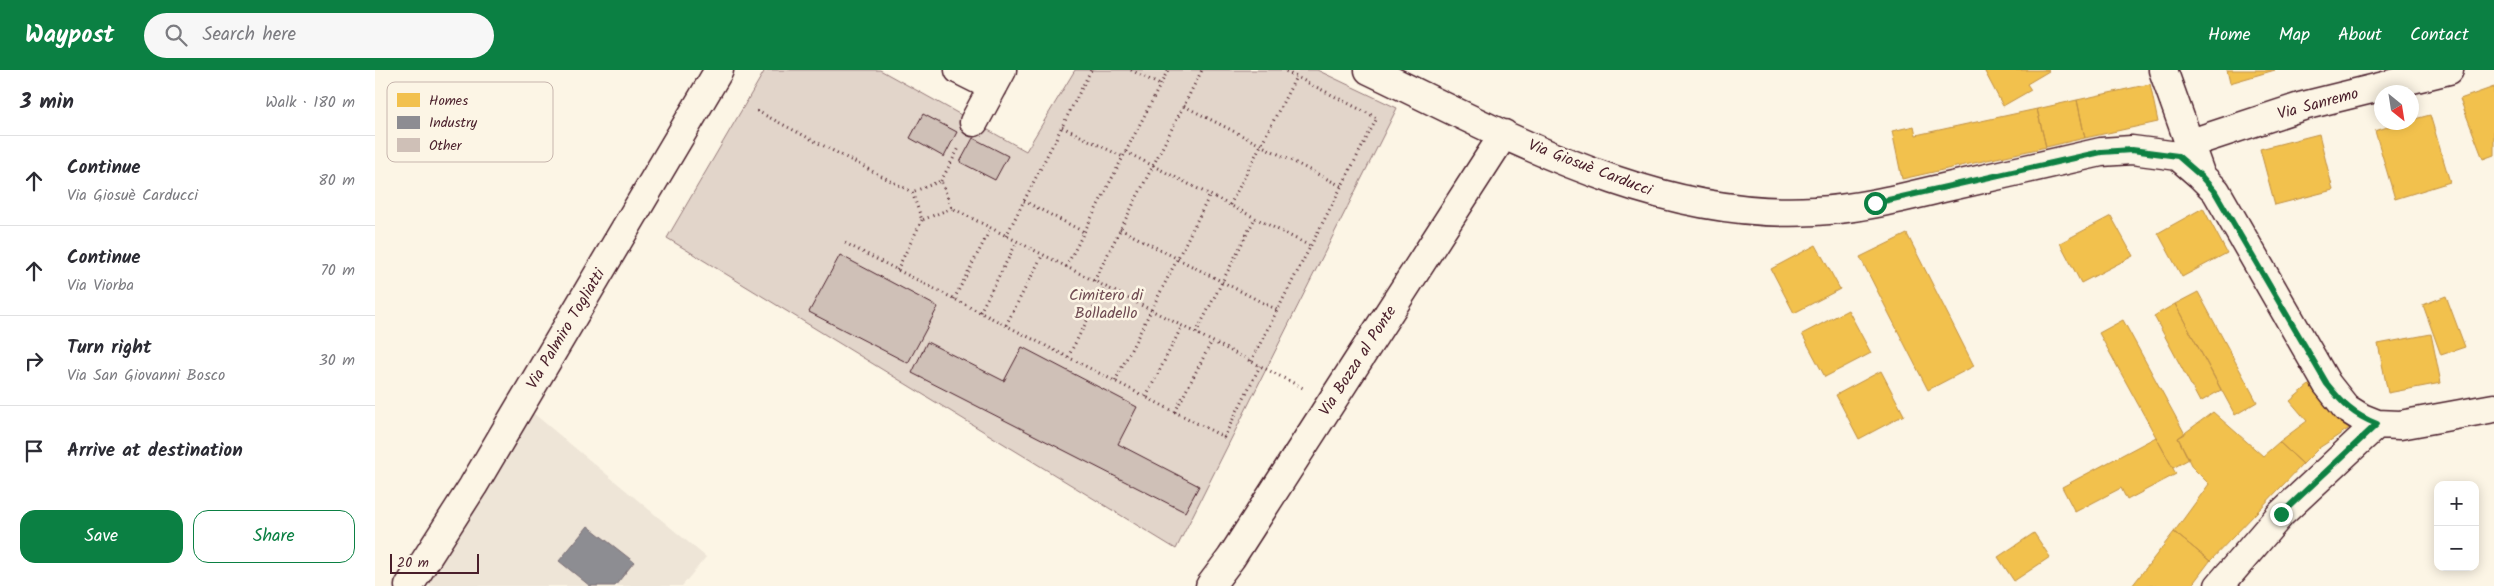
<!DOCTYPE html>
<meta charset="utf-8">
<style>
:root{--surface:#fff;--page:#f7f7f7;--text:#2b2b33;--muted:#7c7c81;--line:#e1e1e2;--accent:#0b8043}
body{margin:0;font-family:Kalam,sans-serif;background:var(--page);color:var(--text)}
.controls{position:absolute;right:15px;bottom:15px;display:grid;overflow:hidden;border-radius:10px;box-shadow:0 2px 12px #0003}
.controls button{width:45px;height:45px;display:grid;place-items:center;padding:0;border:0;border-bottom:1px solid var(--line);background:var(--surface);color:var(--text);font:25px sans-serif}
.compass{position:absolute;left:1999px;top:15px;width:45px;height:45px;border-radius:50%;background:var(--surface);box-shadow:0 2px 12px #0003;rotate:150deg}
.scale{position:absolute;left:15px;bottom:12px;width:89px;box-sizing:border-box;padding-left:5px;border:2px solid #4a1f2b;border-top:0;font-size:14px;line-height:18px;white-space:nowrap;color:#4a1f2b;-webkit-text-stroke:4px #fcf5e5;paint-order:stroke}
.stop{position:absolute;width:15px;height:15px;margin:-11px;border:4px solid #0b8043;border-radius:50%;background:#fff}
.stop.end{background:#0b8043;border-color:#fff;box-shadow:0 1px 5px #0008}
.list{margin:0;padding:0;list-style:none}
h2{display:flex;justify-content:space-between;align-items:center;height:65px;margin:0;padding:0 20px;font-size:21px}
h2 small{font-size:16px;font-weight:400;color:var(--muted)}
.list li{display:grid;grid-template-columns:32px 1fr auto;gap:15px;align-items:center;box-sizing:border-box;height:90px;padding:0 20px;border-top:1px solid var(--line)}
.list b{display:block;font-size:19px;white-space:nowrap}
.list p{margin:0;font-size:16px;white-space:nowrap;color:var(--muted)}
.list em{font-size:16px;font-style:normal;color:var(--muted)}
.actions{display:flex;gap:10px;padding:15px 20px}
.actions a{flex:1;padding:11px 0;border:1px solid var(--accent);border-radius:15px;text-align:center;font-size:18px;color:var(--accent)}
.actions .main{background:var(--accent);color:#fff}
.icon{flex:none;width:28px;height:28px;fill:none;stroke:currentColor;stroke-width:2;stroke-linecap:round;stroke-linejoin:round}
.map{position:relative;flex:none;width:2119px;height:516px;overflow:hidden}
header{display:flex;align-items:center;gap:30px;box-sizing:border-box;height:70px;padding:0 25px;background:var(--accent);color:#fff}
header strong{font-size:24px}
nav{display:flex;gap:28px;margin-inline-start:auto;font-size:18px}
.search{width:350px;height:45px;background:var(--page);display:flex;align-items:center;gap:12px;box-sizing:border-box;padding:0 18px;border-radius:28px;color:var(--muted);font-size:19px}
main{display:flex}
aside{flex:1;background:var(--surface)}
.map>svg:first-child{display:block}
.built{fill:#eee5d7}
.green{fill:#e2d5ca;stroke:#967a7a}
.homes{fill:#f2c14e;stroke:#c09044}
.industry{fill:#8d8d92;stroke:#796c73}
.building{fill:#cfc0b7;stroke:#4a1f2b}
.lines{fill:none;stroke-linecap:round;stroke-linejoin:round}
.minor-casing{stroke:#4a1f2b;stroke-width:31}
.path{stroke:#4a1f2b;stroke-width:3;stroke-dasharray:1 4;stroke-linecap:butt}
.minor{stroke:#fcf5e5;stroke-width:28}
.route{stroke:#0b8043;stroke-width:6}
.labels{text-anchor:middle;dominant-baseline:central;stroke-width:5;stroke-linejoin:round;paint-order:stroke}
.street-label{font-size:16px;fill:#4a1f2b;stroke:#fcf5e5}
.park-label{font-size:16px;fill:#704c53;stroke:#fcf5e5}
.key{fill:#fcf5e5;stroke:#c7b5ad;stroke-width:1}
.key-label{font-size:14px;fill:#4a1f2b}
</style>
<header>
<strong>Waypost</strong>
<div class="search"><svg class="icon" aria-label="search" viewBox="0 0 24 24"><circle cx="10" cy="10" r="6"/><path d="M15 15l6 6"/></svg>Search here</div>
<nav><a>Home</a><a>Map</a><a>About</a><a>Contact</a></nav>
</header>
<main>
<aside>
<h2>3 min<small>Walk · 180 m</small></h2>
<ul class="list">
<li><svg class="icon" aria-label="ahead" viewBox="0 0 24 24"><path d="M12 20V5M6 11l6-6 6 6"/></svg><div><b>Continue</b><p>Via Giosuè Carducci</p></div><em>80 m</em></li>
<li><svg class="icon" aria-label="ahead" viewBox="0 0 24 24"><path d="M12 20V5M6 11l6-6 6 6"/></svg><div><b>Continue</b><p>Via Viorba</p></div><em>70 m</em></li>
<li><svg class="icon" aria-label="right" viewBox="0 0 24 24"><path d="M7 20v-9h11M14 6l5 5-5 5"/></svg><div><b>Turn right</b><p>Via San Giovanni Bosco</p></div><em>30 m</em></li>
<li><svg class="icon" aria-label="arrive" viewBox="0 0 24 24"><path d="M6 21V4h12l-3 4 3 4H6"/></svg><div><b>Arrive at destination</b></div></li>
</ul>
<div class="actions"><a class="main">Save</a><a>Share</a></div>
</aside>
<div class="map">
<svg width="2119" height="516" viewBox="0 0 2119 516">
<rect width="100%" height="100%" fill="#fcf5e5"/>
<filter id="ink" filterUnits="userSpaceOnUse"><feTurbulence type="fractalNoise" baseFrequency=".02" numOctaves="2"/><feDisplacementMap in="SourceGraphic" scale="10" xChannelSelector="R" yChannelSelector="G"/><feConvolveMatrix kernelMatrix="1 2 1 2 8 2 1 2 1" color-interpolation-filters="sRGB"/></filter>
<g filter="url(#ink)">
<path class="built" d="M158,343L331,487L307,516H47Z"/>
<path class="green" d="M390,0H505L651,81L700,0H942L1022,38L801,479L292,168Z"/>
<path class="homes" d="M1609,0H1673L1674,1L1652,14L1656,20L1628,36Z
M1852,0H1900L1855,13Z
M1775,14L1783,52L1710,68L1702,30Z
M2119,17V85L2108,89L2085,29Z
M1702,30L1710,68L1671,77L1662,39Z
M1662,39L1671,77L1527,109L1517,61L1539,56L1541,65Z
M2055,45L2075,112L2020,129L2000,61L2028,52H2036V50Z
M1944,64L1958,120L1900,135L1885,79Z
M1828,138L1852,183L1807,207L1783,163Z
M1736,146L1758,186L1706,213L1685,173Z
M1532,164L1599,296L1553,320L1485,187Z
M1441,175L1465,219L1419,243L1396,199Z
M1823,222L1882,332L1860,345L1800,234Z
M2071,226L2090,277L2066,285L2048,235Z
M1800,234L1846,320L1825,332L1779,246Z
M1473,240L1496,283L1450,307L1427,264Z
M1748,250L1810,364L1803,368L1814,389L1798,398L1724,263Z
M2056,264L2066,313L2013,323L2003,274Z
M1506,301L1529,345L1484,369L1461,325Z
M1941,309L1976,357L1944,378L1928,394L1904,372L1932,351L1915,331Z
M1838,342L1888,386L1904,372L1928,394L1835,491L1799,462L1834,414L1817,397L1803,368Z
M1781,367L1801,404L1752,430L1746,418L1700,442L1687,417Z
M1799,462L1835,491L1816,516H1757Z
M1659,463L1675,487L1639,511L1623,487Z"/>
<path class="industry" d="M213,456L259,492L240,516H215L184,491Z"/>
<path class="building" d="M548,44L582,62L569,87L535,68Z
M598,68L633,86L620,110L585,92Z
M465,185L563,237L533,293L434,242Z
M552,272L629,311L647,277L762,337L743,374L824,416L810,442L537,303Z"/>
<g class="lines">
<defs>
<path id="minor" d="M584,0L618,17
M994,0C1133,66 1280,151 1440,141C1483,139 1526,128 1568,118C1621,106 1673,94 1726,82L1757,80L1803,86L1826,106
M1788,0L1826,106L1841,121L1952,314L1971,338L1987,348L2002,354L2025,355L2119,338
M599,52L627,0
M1813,74L1928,36L2074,0
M34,516L98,416L344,0
M835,516L856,488L1129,64
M1844,516L1906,444L2002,354"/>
</defs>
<use href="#minor" class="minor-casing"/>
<path class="path" d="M756,0L785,15
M809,36L966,116
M382,41L537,122
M687,57L748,87
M751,82L935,176
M566,111L585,76
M649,131L709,162
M855,135L921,7
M577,138L547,150L537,122L566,111L577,138L930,319
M745,159L902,240
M631,166L716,0
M470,173L849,367L885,296
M691,197L793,0
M522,200L547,150
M719,211L827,0
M579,229L616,158
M605,242L642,172
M631,255L668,184
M821,263L880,148
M693,287L730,216
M876,291L1002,48L908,0
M740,311L835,125
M771,327L807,256
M800,342L837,271"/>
<use href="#minor" class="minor"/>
</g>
</g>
<g class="lines" filter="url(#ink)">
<path class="route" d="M1500,133L1726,82L1757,80L1803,86L1826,106L1840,122L1952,314C1968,334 1977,344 2002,354L1906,444"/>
</g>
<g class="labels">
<g class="street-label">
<text transform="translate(1943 34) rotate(-15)">Via Sanremo</text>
<text transform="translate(1215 98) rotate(21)">Via Giosuè Carducci</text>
<text transform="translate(191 259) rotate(-59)">Via Palmiro Togliatti</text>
<text transform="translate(983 291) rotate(-57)">Via Bozza al Ponte</text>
</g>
<g class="park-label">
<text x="731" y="225">Cimitero di<tspan x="731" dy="18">Bolladello</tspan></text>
</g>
</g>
<rect x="12" y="12" width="166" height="80" rx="8" class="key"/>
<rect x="22" y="23" width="23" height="14" fill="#f2c14e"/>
<rect x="22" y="46" width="23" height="13" fill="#8d8d92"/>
<rect x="22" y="68" width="23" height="14" fill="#cfc0b7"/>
<g class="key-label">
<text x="54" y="35">Homes</text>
<text x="54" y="57">Industry</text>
<text x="54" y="80">Other</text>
</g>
</svg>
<div class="controls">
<button>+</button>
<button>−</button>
</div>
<svg class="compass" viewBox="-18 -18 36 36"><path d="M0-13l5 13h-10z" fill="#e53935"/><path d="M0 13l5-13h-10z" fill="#7c7c81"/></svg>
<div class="scale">20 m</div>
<div class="stop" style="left:1500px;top:133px"></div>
<div class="stop end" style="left:1906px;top:444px"></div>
</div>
</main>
